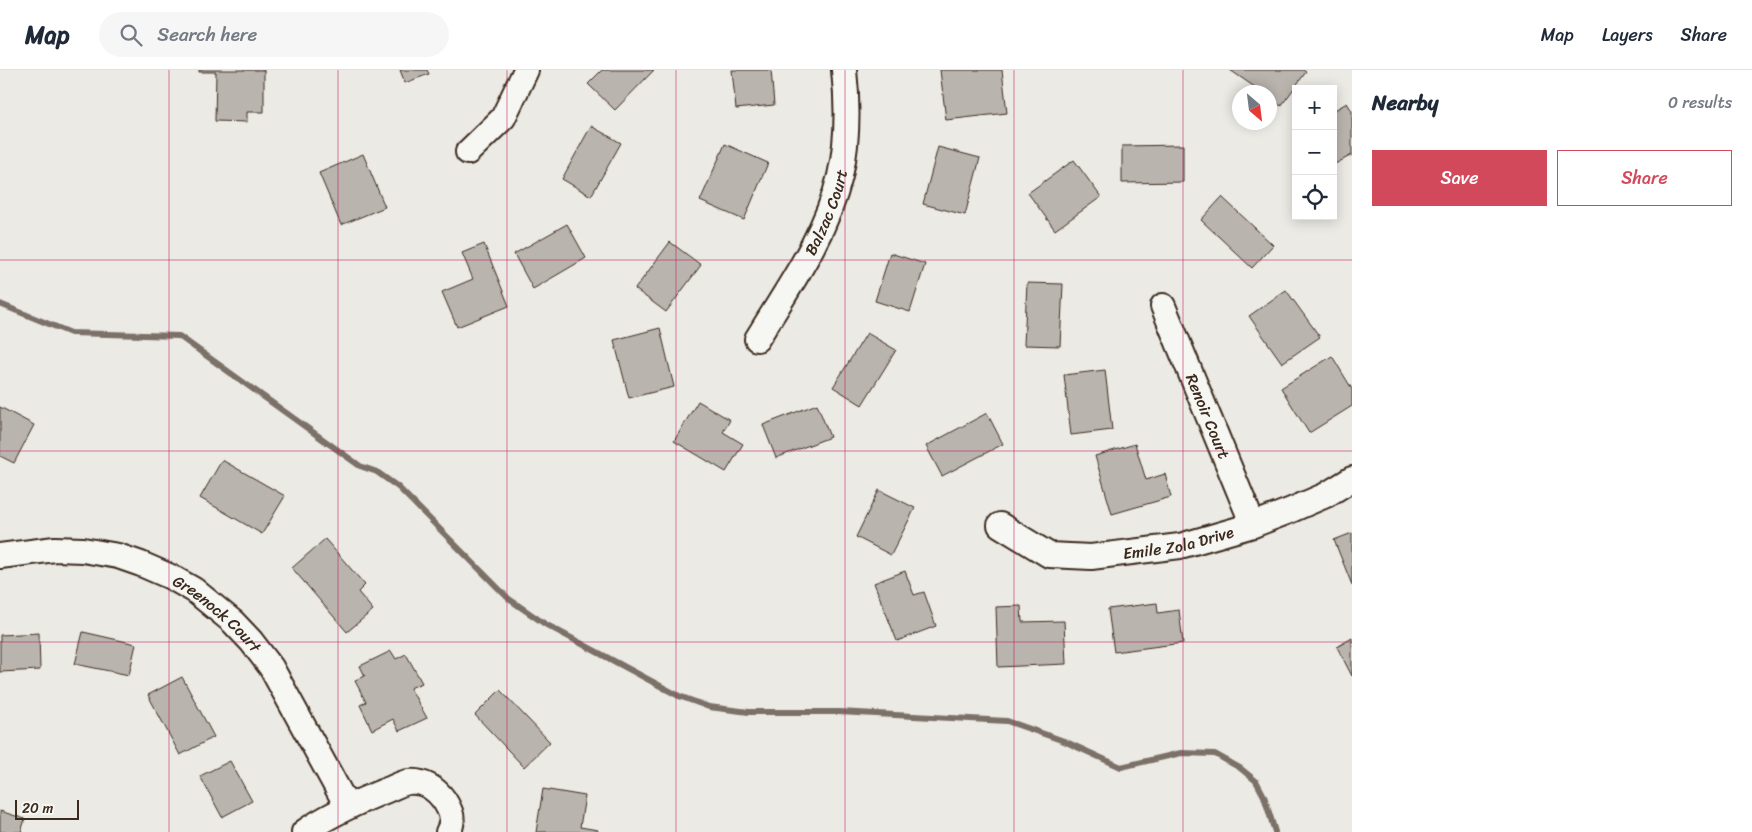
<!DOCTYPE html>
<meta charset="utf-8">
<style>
:root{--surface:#fff;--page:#f6f6f7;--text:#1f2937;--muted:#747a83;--line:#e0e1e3;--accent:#d1495b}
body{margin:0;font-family:Sriracha,sans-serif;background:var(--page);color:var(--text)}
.controls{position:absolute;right:15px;top:15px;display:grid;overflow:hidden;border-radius:0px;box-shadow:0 2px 12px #0003}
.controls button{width:45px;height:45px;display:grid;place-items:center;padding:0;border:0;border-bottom:1px solid var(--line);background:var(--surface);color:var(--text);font:25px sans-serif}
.compass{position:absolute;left:1232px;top:15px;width:45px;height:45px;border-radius:50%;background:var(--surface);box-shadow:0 2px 12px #0003;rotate:152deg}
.scale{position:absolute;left:15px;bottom:12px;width:64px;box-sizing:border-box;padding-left:5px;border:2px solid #3b2a1e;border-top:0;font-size:14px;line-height:18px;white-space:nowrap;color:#3b2a1e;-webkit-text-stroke:4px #f6f6f2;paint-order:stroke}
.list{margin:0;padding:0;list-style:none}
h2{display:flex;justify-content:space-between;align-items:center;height:65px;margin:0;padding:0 20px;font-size:21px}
h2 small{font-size:16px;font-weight:400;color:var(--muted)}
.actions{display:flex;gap:10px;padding:15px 20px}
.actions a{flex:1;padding:11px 0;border:1px solid var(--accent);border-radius:0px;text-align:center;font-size:18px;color:var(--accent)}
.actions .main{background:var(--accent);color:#fff}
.icon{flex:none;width:28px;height:28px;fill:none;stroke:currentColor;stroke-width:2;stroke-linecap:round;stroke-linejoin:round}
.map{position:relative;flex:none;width:1352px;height:762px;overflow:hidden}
header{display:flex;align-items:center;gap:30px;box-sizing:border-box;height:70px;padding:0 25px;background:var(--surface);border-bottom:1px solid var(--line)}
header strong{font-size:24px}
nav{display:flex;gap:28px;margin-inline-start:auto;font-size:18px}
.search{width:350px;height:45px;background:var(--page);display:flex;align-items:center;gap:12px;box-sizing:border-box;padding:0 18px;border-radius:28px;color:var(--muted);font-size:19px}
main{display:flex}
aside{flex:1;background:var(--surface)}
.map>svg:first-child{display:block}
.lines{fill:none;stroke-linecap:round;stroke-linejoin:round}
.stream{stroke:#7c7167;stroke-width:6}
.building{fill:#bab4ae;stroke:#3b2a1e}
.minor-casing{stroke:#3b2a1e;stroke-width:28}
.minor{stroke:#f6f6f2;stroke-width:24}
.grid{fill:none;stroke:#c2185b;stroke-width:1;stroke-opacity:0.55}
.labels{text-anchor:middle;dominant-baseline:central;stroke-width:4;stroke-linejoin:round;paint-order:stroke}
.street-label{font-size:16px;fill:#3b2a1e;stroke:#f6f6f2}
</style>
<header>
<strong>Map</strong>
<div class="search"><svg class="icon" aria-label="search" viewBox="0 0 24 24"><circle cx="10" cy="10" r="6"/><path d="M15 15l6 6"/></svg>Search here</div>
<nav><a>Map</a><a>Layers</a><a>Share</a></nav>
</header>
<main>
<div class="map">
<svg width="1352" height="762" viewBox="0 0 1352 762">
<rect width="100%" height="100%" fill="#ebeae5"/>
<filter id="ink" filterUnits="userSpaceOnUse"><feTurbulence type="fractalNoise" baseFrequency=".02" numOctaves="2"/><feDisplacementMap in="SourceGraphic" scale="10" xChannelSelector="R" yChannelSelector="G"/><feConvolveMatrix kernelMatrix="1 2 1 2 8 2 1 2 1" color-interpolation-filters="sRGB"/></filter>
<g filter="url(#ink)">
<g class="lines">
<path class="stream" d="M0,234L71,263L179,266L360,396L377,402L398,417L509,529L545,554L679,626L709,637L749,642H839L1007,651L1064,671L1121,697L1181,683L1215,684L1240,698L1256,711L1264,726L1275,762"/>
</g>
<path class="building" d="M199,0H264V42H247V52L215,51L216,2H199Z
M400,0H427L429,4L405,13Z
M602,0H654L615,40L588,14Z
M732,0H771L774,35L736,39Z
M940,0H1002L1007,43L946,50Z
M1230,0H1303L1306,2L1281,36L1270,28V22H1262Z
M1347,33L1352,41V85L1333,95V41Z
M591,56L621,73L591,126L562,109Z
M725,74L768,93L744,150L700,131Z
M1183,75V112L1122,113V76Z
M938,77L980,88L965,145L923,134Z
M363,84L385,137L341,155L319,103Z
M1074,90L1101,127L1055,160L1028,123Z
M1222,127L1273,175L1252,198L1201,150Z
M567,154L586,188L533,219L514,184Z
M670,172L701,195L666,242L635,219Z
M484,174L509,236L457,257L442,222L473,209L462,183Z
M890,183L925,194L910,242L875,231Z
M1027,213L1063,214L1060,276L1024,275Z
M1286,220L1320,267L1282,293L1249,246Z
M660,258L674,317L629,328L614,270Z
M867,263L896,280L862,335L833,317Z
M1332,286L1352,319V336L1309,363L1281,318Z
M1105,300L1112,360L1071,365L1064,305Z
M698,331L730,350L723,362L743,374L726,402L674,371Z
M817,334L830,367L776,388L763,355Z
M0,337L34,355L14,393L0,386Z
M987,343L1003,374L942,406L926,376Z
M1135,374L1146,410L1165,404L1171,427L1112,444L1095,386Z
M222,390L285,426L262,464L200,428Z
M879,420L915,438L891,485L856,467Z
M1352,463V515L1334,470Z
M325,469L365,515L358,522L373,540L347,562L292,498Z
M905,501L914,525L924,522L936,556L897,571L874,513Z
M1157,533L1158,543L1179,540L1183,573L1114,582L1108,539Z
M1021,536L1022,552L1064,551L1066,594L998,597L996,537Z
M83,562L136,574L129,605L75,594Z
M39,563L40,600L0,602V565Z
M1352,568V606L1337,577Z
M391,581L396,589L406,584L422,613L410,618L427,648L399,661L393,649L372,660L360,635L366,632L355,611L365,606L360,596Z
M182,607L214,667L180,685L148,625Z
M500,620L550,672L524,697L475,645Z
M230,691L252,731L222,747L200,706Z
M543,719L585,726L580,757L598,760L597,762H536Z
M0,741L25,749L21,762H0Z"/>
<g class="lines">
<defs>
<g id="minor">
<path d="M468,82L503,48L526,0"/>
<path id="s1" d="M1163,236L1253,455"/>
<path id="s2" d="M757,269C788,218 826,165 840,106C848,71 848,36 844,0"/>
<path id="s3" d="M1000,455L1049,485L1091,487L1180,476L1253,455L1289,441L1326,425L1352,409"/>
<path id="s4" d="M0,486L55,479L83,480L118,486L141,494L171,507L194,520L233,552L251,571L271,597L347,736"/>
<path d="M304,762C330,744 357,732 387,720C393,718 401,713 408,712C423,710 436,719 444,730C451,741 455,750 448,762"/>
</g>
</defs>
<use href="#minor" class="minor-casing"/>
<use href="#minor" class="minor"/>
</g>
</g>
<path class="grid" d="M169,0V762M338,0V762M507,0V762M676,0V762M845,0V762M1014,0V762M1183,0V762M0,190H1352M0,381H1352M0,572H1352"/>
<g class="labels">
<g class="street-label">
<text stroke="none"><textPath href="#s2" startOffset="145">Balzac Court</textPath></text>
<text stroke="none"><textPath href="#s1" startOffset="119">Renoir Court</textPath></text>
<text stroke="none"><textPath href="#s3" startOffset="188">Emile Zola Drive</textPath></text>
<text stroke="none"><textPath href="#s4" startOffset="235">Greenock Court</textPath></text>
</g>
</g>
</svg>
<div class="controls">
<button>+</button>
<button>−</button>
<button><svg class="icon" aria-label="locate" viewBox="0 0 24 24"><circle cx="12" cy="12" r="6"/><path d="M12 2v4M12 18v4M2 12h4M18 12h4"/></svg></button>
</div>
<svg class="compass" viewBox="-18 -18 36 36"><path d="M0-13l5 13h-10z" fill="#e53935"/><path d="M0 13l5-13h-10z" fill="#747a83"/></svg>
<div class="scale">20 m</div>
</div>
<aside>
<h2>Nearby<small>0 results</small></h2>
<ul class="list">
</ul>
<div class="actions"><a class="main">Save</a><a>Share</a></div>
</aside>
</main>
